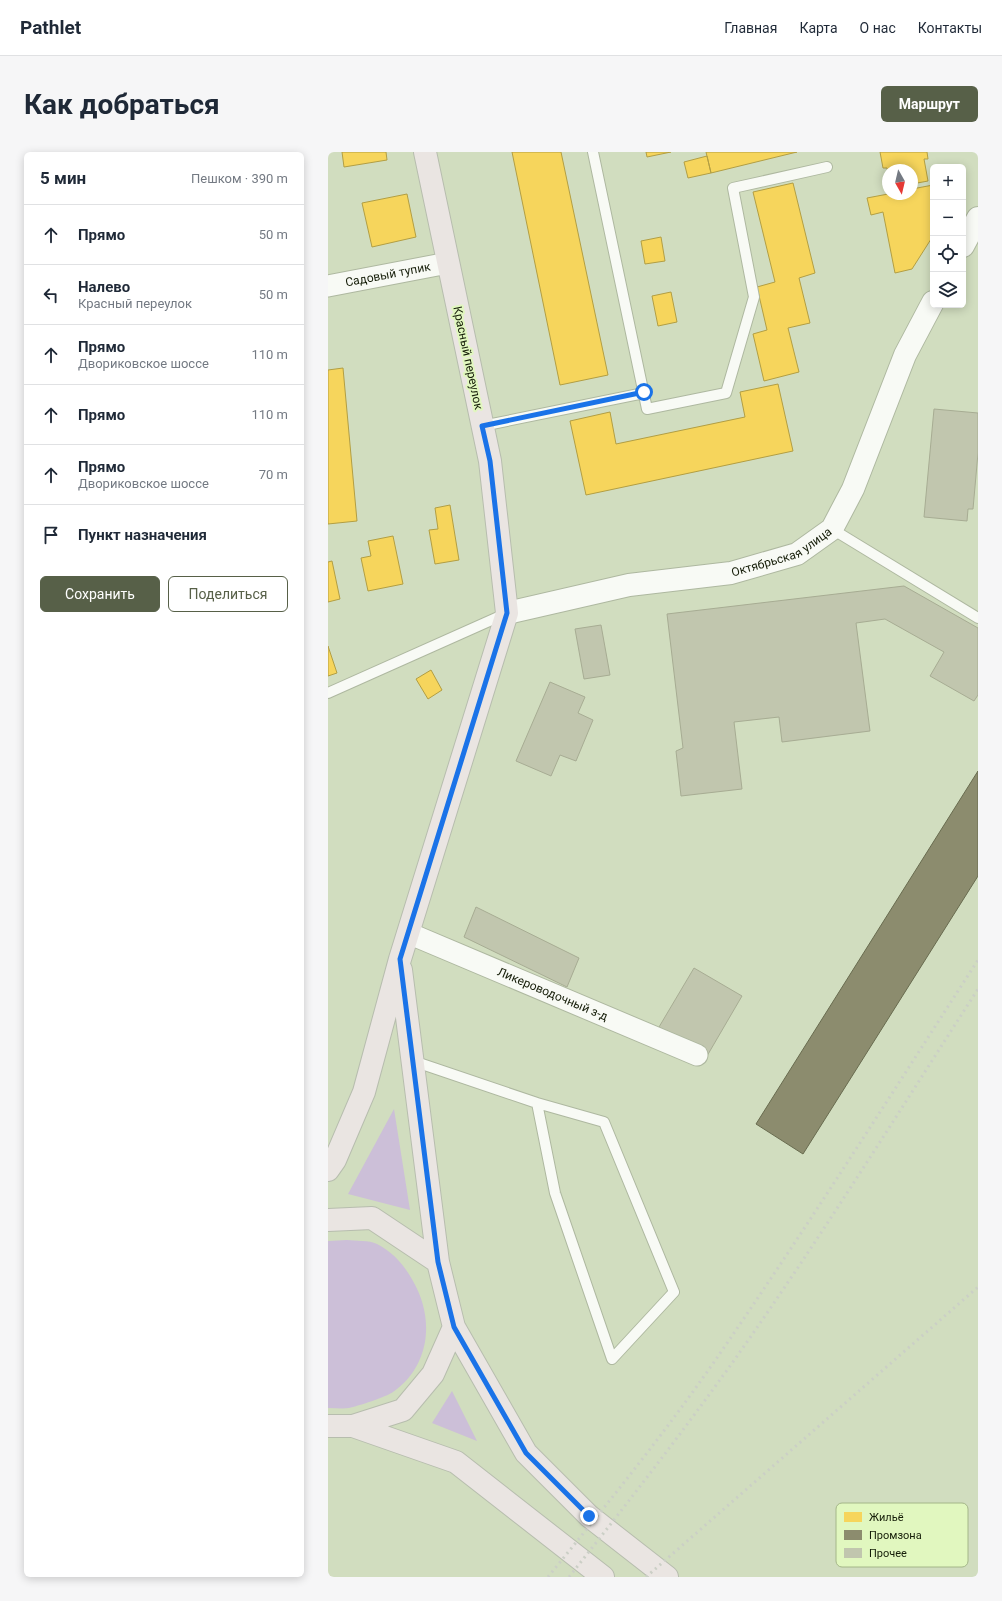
<!DOCTYPE html>
<html lang="ru">
<meta charset="utf-8">
<style>
:root{--surface:#fff;--page:#f6f6f7;--text:#1f2937;--muted:#747a83;--line:#e0e1e3;--accent:#576048}
body{margin:0;font-family:Roboto,sans-serif;background:var(--page);color:var(--text)}
.controls{position:absolute;right:12px;top:12px;display:grid;overflow:hidden;border-radius:6px;box-shadow:0 2px 10px #0003}
.controls button{width:36px;height:36px;display:grid;place-items:center;padding:0;border:0;border-bottom:1px solid var(--line);background:var(--surface);color:var(--text);font:20px sans-serif}
.compass{position:absolute;left:554px;top:12px;width:36px;height:36px;border-radius:50%;background:var(--surface);box-shadow:0 2px 10px #0003;rotate:172deg}
.stop{position:absolute;width:12px;height:12px;margin:-9px;border:3px solid #1a73e8;border-radius:50%;background:#fff}
.stop.end{background:#1a73e8;border-color:#fff;box-shadow:0 1px 4px #0008}
.list{margin:0;padding:0;list-style:none}
h2{display:flex;justify-content:space-between;align-items:center;height:52px;margin:0;padding:0 16px;font-size:17px}
h2 small{font-size:13px;font-weight:400;color:var(--muted)}
.list li{display:grid;grid-template-columns:26px 1fr auto;gap:12px;align-items:center;box-sizing:border-box;height:60px;padding:0 16px;border-top:1px solid var(--line)}
.list b{display:block;font-size:15px;white-space:nowrap}
.list p{margin:0;font-size:13px;white-space:nowrap;color:var(--muted)}
.list em{font-size:13px;font-style:normal;color:var(--muted)}
.actions{display:flex;gap:8px;padding:12px 16px}
.actions a{flex:1;padding:9px 0;border:1px solid var(--accent);border-radius:6px;text-align:center;font-size:14px;color:var(--accent)}
.actions .main{background:var(--accent);color:#fff}
.icon{flex:none;width:22px;height:22px;fill:none;stroke:currentColor;stroke-width:2;stroke-linecap:round;stroke-linejoin:round}
.map{position:relative;flex:none;width:650px;height:1425px;overflow:hidden;border-radius:6px}
header{display:flex;align-items:center;gap:24px;box-sizing:border-box;height:56px;padding:0 20px;background:var(--surface);border-bottom:1px solid var(--line)}
header strong{font-size:19px}
nav{display:flex;gap:22px;margin-inline-start:auto;font-size:14px}
.intro{display:flex;align-items:center;justify-content:space-between;box-sizing:border-box;height:96px;padding:0 24px}
h1{margin:0;font-size:28px}
.button{padding:10px 18px;border-radius:6px;background:var(--accent);color:#fff;font-size:14px;font-weight:700}
main{display:flex;gap:24px;padding:0 24px}
aside{flex:1;background:var(--surface);border-radius:6px;box-shadow:0 2px 10px #0003}
.map>svg:first-child{display:block}
.green{fill:#ccbfd8}
.homes{fill:#f6d55c;stroke:#b29e43}
.industry{fill:#8c8c6e;stroke:#686b4f}
.building{fill:#c1c6ae;stroke:#a7ac93}
.lines{fill:none;stroke-linecap:round;stroke-linejoin:round}
.service-casing{stroke:#aeb8a0;stroke-width:12}
.minor-casing{stroke:#aeb8a0;stroke-width:23}
.secondary-casing{stroke:#aeb8a0;stroke-width:24}
.primary-casing{stroke:#b7bdae;stroke-width:24}
.service{stroke:#f8faf5;stroke-width:10}
.minor{stroke:#f8faf5;stroke-width:21}
.secondary{stroke:#f8faf5;stroke-width:22}
.primary{stroke:#eae5e2;stroke-width:22}
.rail{stroke:#cbcfc6;stroke-width:3;stroke-dasharray:2 4;stroke-linecap:butt}
.route{stroke:#1a73e8;stroke-width:5}
.labels{text-anchor:middle;dominant-baseline:central;stroke-width:4;stroke-linejoin:round;paint-order:stroke}
.street-label{font-size:12px;fill:#151d08;stroke:#e1f7bf}
.key{fill:#e1f7bf;stroke:#a4b688;stroke-width:1}
.key-label{font-size:11px;fill:#151d08}
</style>
<header>
<strong>Pathlet</strong>
<nav><a>Главная</a><a>Карта</a><a>О нас</a><a>Контакты</a></nav>
</header>
<div class="intro"><h1>Как добраться</h1><a class="button">Маршрут</a></div>
<main>
<aside>
<h2>5 мин<small>Пешком · 390 m</small></h2>
<ul class="list">
<li><svg class="icon" aria-label="ahead" viewBox="0 0 24 24"><path d="M12 20V5M6 11l6-6 6 6"/></svg><div><b>Прямо</b></div><em>50 m</em></li>
<li><svg class="icon" aria-label="left" viewBox="0 0 24 24"><path d="M17 20v-9H6M10 6l-5 5 5 5"/></svg><div><b>Налево</b><p>Красный переулок</p></div><em>50 m</em></li>
<li><svg class="icon" aria-label="ahead" viewBox="0 0 24 24"><path d="M12 20V5M6 11l6-6 6 6"/></svg><div><b>Прямо</b><p>Двориковское шоссе</p></div><em>110 m</em></li>
<li><svg class="icon" aria-label="ahead" viewBox="0 0 24 24"><path d="M12 20V5M6 11l6-6 6 6"/></svg><div><b>Прямо</b></div><em>110 m</em></li>
<li><svg class="icon" aria-label="ahead" viewBox="0 0 24 24"><path d="M12 20V5M6 11l6-6 6 6"/></svg><div><b>Прямо</b><p>Двориковское шоссе</p></div><em>70 m</em></li>
<li><svg class="icon" aria-label="arrive" viewBox="0 0 24 24"><path d="M6 21V4h12l-3 4 3 4H6"/></svg><div><b>Пункт назначения</b></div></li>
</ul>
<div class="actions"><a class="main">Сохранить</a><a>Поделиться</a></div>
</aside>
<div class="map">
<svg width="650" height="1425" viewBox="0 0 650 1425">
<rect width="100%" height="100%" fill="#d1ddbf"/>
<path class="green" d="M66,957L82,1058L20,1042Z
M19,1088C28,1089 41,1088 49,1092C66,1101 76,1113 85,1129C107,1167 102,1214 65,1240C58,1245 30,1254 21,1256C15,1257 7,1256 0,1256V1089Z
M124,1239L149,1289L104,1271Z"/>
<path class="homes" d="M14,0H58L59,8L16,15Z
M184,0H233L280,223L232,233Z
M318,0H343L319,5Z
M378,0H469L383,21Z
M552,0H599L600,7H596L600,29L584,32V18H560V21L559,16H555Z
M379,4L383,21L360,26L356,10Z
M465,31L487,121L471,126L482,171L460,176L471,220L436,229L425,182L439,178L429,135L447,130L425,40Z
M605,33V84L584,117L567,121L555,60L543,63L539,46L560,42H584V37Z
M79,42L88,85L44,95L34,51Z
M333,85L337,109L317,112L313,89Z
M343,140L349,170L330,174L324,144Z
M15,216L29,369L0,372V218Z
M450,232L465,299L258,343L242,269L282,260L288,292L417,265L412,240Z
M122,353L131,408L107,412L101,378L110,377L107,356Z
M65,384L75,432L40,439L33,406L43,404L40,389Z
M4,409L12,447L0,450V410Z
M0,494L9,521L0,524Z
M103,518L114,538L100,547L88,527Z"/>
<path class="industry" d="M650,619V724L475,1002L428,972Z"/>
<path class="building" d="M606,257L650,261V301L645,357H640L639,369L596,365Z
M576,434L650,476V543L646,549L602,524L616,500L557,467L528,471L542,579L454,590L451,565L406,570L414,637L353,644L348,599L355,596L339,462Z
M273,473L282,523L256,527L247,477Z
M222,530L257,545L250,561L265,568L248,609L232,603L223,624L188,609Z
M148,755L251,806L239,835L136,785Z
M366,816L414,844L379,904L331,875Z"/>
<g class="lines">
<defs>
<path id="service" d="M265,0L319,257L398,241L426,145L405,36L499,15
M154,274L316,241
M504,377L650,466
M0,541L177,462
M85,909L209,951L227,1041L284,1207L346,1140L276,970L209,951"/>
<g id="minor">
<path id="s1" d="M0,134L120,111"/>
<path id="s2" d="M80,781L369,903"/>
</g>
<g id="secondary">
<path d="M635,94L650,66"/>
<path id="s3" d="M179,461L301,433L403,421L469,402L504,377L525,337L577,203L605,150"/>
</g>
<path id="primary" d="M73,818L110,1110L126,1175L198,1301L261,1364L339,1425
M0,1018L7,1008L36,940L72,807L179,461L162,309L97,0
M0,1068L44,1066L110,1110
M0,1274H25L75,1258L105,1222L126,1175
M25,1274L128,1310L275,1425"/>
</defs>
<use href="#service" class="service-casing"/>
<use href="#minor" class="minor-casing"/>
<use href="#secondary" class="secondary-casing"/>
<use href="#primary" class="primary-casing"/>
<use href="#service" class="service"/>
<use href="#minor" class="minor"/>
<use href="#secondary" class="secondary"/>
<use href="#primary" class="primary"/>
<path class="rail" d="M220,1425C280,1351 341,1276 395,1197C483,1069 566,938 650,808
M241,1425C298,1353 354,1281 407,1207C492,1087 570,961 650,837
M318,1425L650,1135"/>
</g>
<g class="lines">
<path class="route" d="M261,1364L198,1301L126,1175L110,1110L72,807L179,461L162,309L154,274L316,240"/>
</g>
<g class="labels">
<g class="street-label">
<text stroke="none"><textPath href="#s1" startOffset="61">Садовый тупик</textPath></text>
<text transform="translate(140 206) rotate(78)">Красный переулок</text>
<text stroke="none"><textPath href="#s3" startOffset="283">Октябрьская улица</textPath></text>
<text stroke="none"><textPath href="#s2" startOffset="157">Ликероводочный з-д</textPath></text>
</g>
</g>
<rect x="508" y="1351" width="132" height="64" rx="6" class="key"/>
<rect x="516" y="1360" width="18" height="10" fill="#f6d55c"/>
<rect x="516" y="1378" width="18" height="10" fill="#8c8c6e"/>
<rect x="516" y="1396" width="18" height="10" fill="#c1c6ae"/>
<g class="key-label">
<text x="541" y="1369">Жильё</text>
<text x="541" y="1387">Промзона</text>
<text x="541" y="1405">Прочее</text>
</g>
</svg>
<div class="controls">
<button>+</button>
<button>−</button>
<button><svg class="icon" aria-label="locate" viewBox="0 0 24 24"><circle cx="12" cy="12" r="6"/><path d="M12 2v4M12 18v4M2 12h4M18 12h4"/></svg></button>
<button><svg class="icon" aria-label="layers" viewBox="0 0 24 24"><path d="M12 4l9 5-9 5-9-5zM3 14l9 5 9-5"/></svg></button>
</div>
<svg class="compass" viewBox="-18 -18 36 36"><path d="M0-13l5 13h-10z" fill="#e53935"/><path d="M0 13l5-13h-10z" fill="#747a83"/></svg>
<div class="stop" style="left:316px;top:240px"></div>
<div class="stop end" style="left:261px;top:1364px"></div>
</div>
</main>
